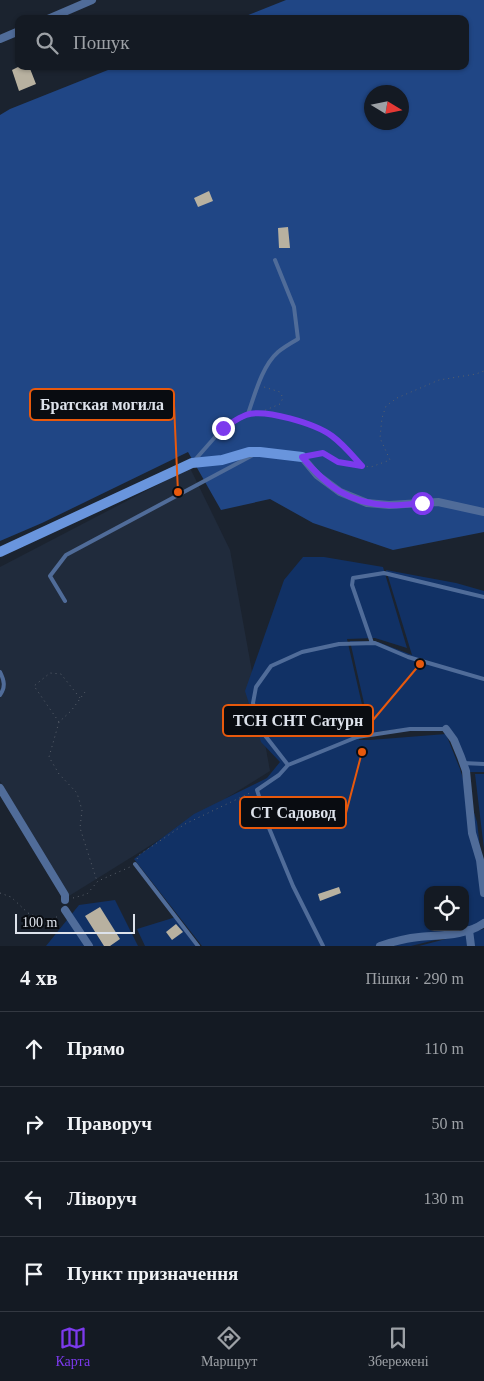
<!DOCTYPE html>
<html lang="uk">
<meta charset="utf-8">
<style>
:root{--surface:#141a23;--page:#212730;--text:#f1f3f6;--muted:#9da1a6;--line:#333841;--accent:#7c3aed}
body{margin:0;font-family:Georgia,serif;background:var(--page);color:var(--text)}
.controls{position:absolute;right:15px;bottom:15px;display:grid;overflow:hidden;border-radius:10px;box-shadow:0 1px 4px #0004}
.controls button{width:45px;height:45px;display:grid;place-items:center;padding:0;border:0;border-bottom:1px solid var(--line);background:var(--surface);color:var(--text);font:25px sans-serif}
.compass{position:absolute;left:364px;top:85px;width:45px;height:45px;border-radius:50%;background:var(--surface);box-shadow:0 1px 4px #0004;rotate:100deg}
.scale{position:absolute;left:15px;bottom:12px;width:120px;box-sizing:border-box;padding-left:5px;border:2px solid #dde2eb;border-top:0;font-size:14px;line-height:18px;white-space:nowrap;color:#dde2eb;-webkit-text-stroke:4px #090c11;paint-order:stroke}
.stop{position:absolute;width:15px;height:15px;margin:-11px;border:4px solid #7c3aed;border-radius:50%;background:#fff}
.stop.end{background:#7c3aed;border-color:#fff;box-shadow:0 1px 5px #0008}
.list{margin:0;padding:0;list-style:none}
h2{display:flex;justify-content:space-between;align-items:center;height:65px;margin:0;padding:0 20px;font-size:21px}
h2 small{font-size:16px;font-weight:400;color:var(--muted)}
.list li{display:grid;grid-template-columns:32px 1fr auto;gap:15px;align-items:center;box-sizing:border-box;height:75px;padding:0 20px;border-top:1px solid var(--line)}
.list b{display:block;font-size:19px;white-space:nowrap}
.list em{font-size:16px;font-style:normal;color:var(--muted)}
.icon{flex:none;width:28px;height:28px;fill:none;stroke:currentColor;stroke-width:2;stroke-linecap:round;stroke-linejoin:round}
.map{position:relative;flex:none;width:484px;height:946px;overflow:hidden}
.search{position:absolute;background:var(--surface);box-shadow:0 1px 4px #0004;left:15px;right:15px;top:15px;height:55px;display:flex;align-items:center;gap:12px;box-sizing:border-box;padding:0 18px;border-radius:10px;color:var(--muted);font-size:19px}
.sheet{height:365px;background:var(--surface)}
nav{display:flex;justify-content:space-around;align-items:center;box-sizing:border-box;height:70px;border-top:1px solid var(--line);background:var(--surface);font-size:14px;color:var(--muted)}
nav a{display:grid;justify-items:center;gap:2px}
nav .on{color:var(--accent)}
.map>svg:first-child{display:block}
.built{fill:#202b3c}
.green{fill:#113165;fill-rule:evenodd}
.forest{fill:#204685;fill-rule:evenodd}
.building{fill:#b8b1a0}
.lines{fill:none;stroke-linecap:round;stroke-linejoin:round}
.path{stroke:#59606b;stroke-width:1;stroke-dasharray:1 4;stroke-linecap:butt}
.lane{stroke:#506c99;stroke-width:4}
.street{stroke:#506c99;stroke-width:8}
.secondary{stroke:#6995dd;stroke-width:10}
.route{stroke:#7c3aed;stroke-width:6}
.leader{fill:none;stroke:#e8590c;stroke-width:2}
.callout-dot{fill:#e8590c;stroke:#090c11;stroke-width:2}
.callout{fill:#090c11;stroke:#e8590c;stroke-width:2}
.callout-label{font-size:16px;text-anchor:middle;font-weight:bold;fill:#dde2eb}
</style>
<div class="map">
<svg width="484" height="946" viewBox="0 0 484 946">
<rect width="100%" height="100%" fill="#1b232f"/>
<path class="built" d="M190,468L230,550L270,771L69,896L0,781V567Z"/>
<path class="green" d="M303,557H324L383,567L407,648L375,638L347,639L363,709L354,715L359,740H370L446,734L460,769L477,822L484,881V928L411,946H202L134,859L194,814L267,778L280,762L261,742L245,691L284,580ZM428,890H465V927H428Z
M386,570L456,583L484,591V772H468L459,748L441,727L399,729L360,734L357,715L366,712L350,641L378,642L412,655Z
M475,774H484V849Z
M115,900L138,946H46L79,905Z
M176,917L198,946H145L137,929Z
M484,929V946H419Z"/>
<path class="forest" d="M286,0H484V532L393,550L313,523L270,499L221,510L188,452L42,523L0,541V115L10,109L118,66H465V19H238ZM372,92H402V122H372Z"/>
<path class="building" d="M20,66H29L36,84L19,91L12,70Z
M209,191L213,201L198,207L194,198Z
M288,227L290,248H279L278,228Z
M339,887L341,893L320,901L318,894Z
M100,907L120,939L110,946H104L85,916Z
M176,924L183,932L172,940L166,932Z"/>
<g class="lines">
<path class="path" d="M254,414H274L305,423L331,435L346,448L361,465
M256,414L280,404L283,398L280,392L264,387
M329,456L338,462L347,464L371,467L390,460L380,438L382,418L386,406L397,398L439,380L476,374L484,371
M85,692L71,711L59,722L49,757L59,774L77,793L82,810L80,828L97,881
M59,722L34,686L50,673L61,674L80,698
M137,859L139,855L185,824L252,792
M0,893L11,897L28,913L42,919H54L59,915
M73,898L87,894L98,881L130,867"/>
<path class="lane" d="M302,457L323,453
M194,461L223,428L248,414C255,394 262,366 278,352C284,347 291,343 298,339L294,307L275,260
M65,601L50,576L66,555L253,455
M372,643L352,585L353,578L384,573L484,597
M0,672C4,680 6,687 0,695
M463,763L484,764
M288,765L260,729L253,703L256,687L271,666L302,652L339,644L375,643L408,657L484,679
M135,864L198,946
M323,946L293,886L269,828L257,790L279,775L288,765L357,737L410,729H446"/>
<path class="street" d="M48,19L92,0
M0,39L19,31
M302,457L317,475L340,492L367,503L389,505L438,502L484,512
M446,729L454,740L461,757L466,771L472,833L480,860L484,893
M0,788L65,895V900
M65,910L89,946
M469,930L471,946
M380,946C392,942 406,938 419,937C440,935 466,936 484,923"/>
<path class="secondary" d="M0,552L192,463L222,460L249,452H260L302,457"/>
</g>
<g class="lines">
<path class="route" d="M223,428C230,424 238,418 246,415C264,408 316,424 332,436C343,444 352,455 362,466L338,462L323,453L302,457C327,486 348,503 387,505C398,506 410,504 422,503"/>
</g>
<path class="leader" d="M178 492L174 405M420 664L373 720M362 752L346 813"/>
<g class="callout-dot">
<circle cx="178" cy="492" r="5"/>
<circle cx="420" cy="664" r="5"/>
<circle cx="362" cy="752" r="5"/>
</g>
<g class="callout">
<rect x="30" y="389" width="144" height="31" rx="5"/>
<rect x="223" y="705" width="150" height="31" rx="5"/>
<rect x="240" y="797" width="106" height="31" rx="5"/>
</g>
<g class="callout-label">
<text x="102" y="410">Братская могила</text>
<text x="298" y="726">ТСН СНТ Сатурн</text>
<text x="293" y="818">СТ Садовод</text>
</g>
</svg>
<div class="controls">
<button><svg class="icon" aria-label="locate" viewBox="0 0 24 24"><circle cx="12" cy="12" r="6"/><path d="M12 2v4M12 18v4M2 12h4M18 12h4"/></svg></button>
</div>
<svg class="compass" viewBox="-18 -18 36 36"><path d="M0-13l5 13h-10z" fill="#e53935"/><path d="M0 13l5-13h-10z" fill="#9da1a6"/></svg>
<div class="scale">100 m</div>
<div class="stop" style="left:422px;top:503px"></div>
<div class="stop end" style="left:223px;top:428px"></div>
<div class="search"><svg class="icon" aria-label="search" viewBox="0 0 24 24"><circle cx="10" cy="10" r="6"/><path d="M15 15l6 6"/></svg>Пошук</div>
</div>
<section class="sheet">
<h2>4 хв<small>Пішки · 290 m</small></h2>
<ul class="list">
<li><svg class="icon" aria-label="ahead" viewBox="0 0 24 24"><path d="M12 20V5M6 11l6-6 6 6"/></svg><div><b>Прямо</b></div><em>110 m</em></li>
<li><svg class="icon" aria-label="right" viewBox="0 0 24 24"><path d="M7 20v-9h11M14 6l5 5-5 5"/></svg><div><b>Праворуч</b></div><em>50 m</em></li>
<li><svg class="icon" aria-label="left" viewBox="0 0 24 24"><path d="M17 20v-9H6M10 6l-5 5 5 5"/></svg><div><b>Ліворуч</b></div><em>130 m</em></li>
<li><svg class="icon" aria-label="arrive" viewBox="0 0 24 24"><path d="M6 21V4h12l-3 4 3 4H6"/></svg><div><b>Пункт призначення</b></div></li>
</ul>
</section>
<nav>
<a class="on"><svg class="icon" aria-label="map" viewBox="0 0 24 24"><path d="M3 6l6-2 6 2 6-2v14l-6 2-6-2-6 2zM9 4v14M15 6v14"/></svg>Карта</a>
<a><svg class="icon" aria-label="directions" viewBox="0 0 24 24"><path d="M12 3l9 9-9 9-9-9zM9 14v-3h6M13 9l2 2-2 2"/></svg>Маршрут</a>
<a><svg class="icon" aria-label="saved" viewBox="0 0 24 24"><path d="M7 4h10v16l-5-4-5 4z"/></svg>Збережені</a>
</nav>
